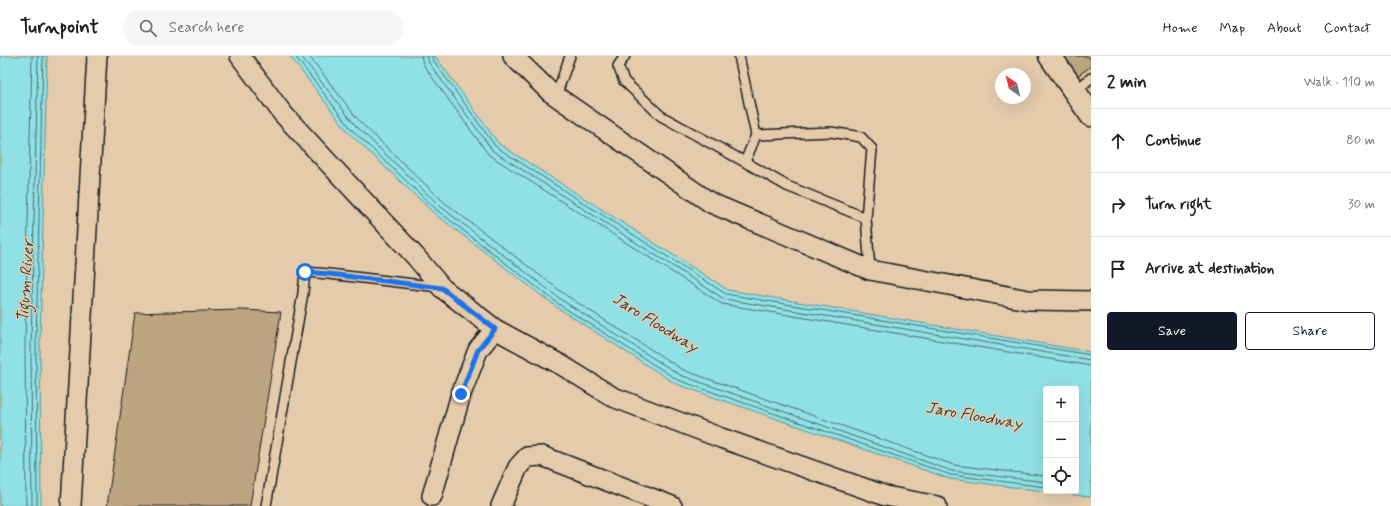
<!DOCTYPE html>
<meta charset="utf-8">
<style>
:root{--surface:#fff;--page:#f6f6f6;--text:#202124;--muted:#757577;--line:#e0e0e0;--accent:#111827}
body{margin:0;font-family:Mynerve,sans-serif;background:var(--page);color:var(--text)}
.controls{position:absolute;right:12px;bottom:12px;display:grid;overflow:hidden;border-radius:4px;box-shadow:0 4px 16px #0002}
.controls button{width:36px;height:36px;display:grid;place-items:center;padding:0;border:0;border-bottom:1px solid var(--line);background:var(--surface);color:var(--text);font:20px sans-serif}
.compass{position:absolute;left:995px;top:12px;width:36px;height:36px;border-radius:50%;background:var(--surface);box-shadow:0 4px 16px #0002;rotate:325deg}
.stop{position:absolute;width:12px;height:12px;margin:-9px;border:3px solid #1a73e8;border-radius:50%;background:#fff}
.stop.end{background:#1a73e8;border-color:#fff;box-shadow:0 1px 4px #0008}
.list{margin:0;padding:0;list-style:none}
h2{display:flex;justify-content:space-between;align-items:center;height:52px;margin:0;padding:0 16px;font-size:17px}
h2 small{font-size:13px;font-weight:400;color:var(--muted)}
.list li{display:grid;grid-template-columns:26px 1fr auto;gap:12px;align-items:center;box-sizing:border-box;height:64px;padding:0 16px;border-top:1px solid var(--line)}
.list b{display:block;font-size:15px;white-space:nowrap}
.list em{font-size:13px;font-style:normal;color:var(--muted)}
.actions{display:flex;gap:8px;padding:12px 16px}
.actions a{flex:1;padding:9px 0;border:1px solid var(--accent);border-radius:4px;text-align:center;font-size:14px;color:var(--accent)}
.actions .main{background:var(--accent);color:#fff}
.icon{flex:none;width:22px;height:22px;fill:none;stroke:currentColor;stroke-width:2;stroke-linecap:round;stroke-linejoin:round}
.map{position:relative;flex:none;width:1091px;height:450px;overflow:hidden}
header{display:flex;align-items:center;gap:24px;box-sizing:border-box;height:56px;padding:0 20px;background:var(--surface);border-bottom:1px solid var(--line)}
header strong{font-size:19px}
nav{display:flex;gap:22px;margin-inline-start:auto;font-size:14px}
.search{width:280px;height:36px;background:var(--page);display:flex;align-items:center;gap:10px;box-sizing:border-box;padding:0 14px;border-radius:22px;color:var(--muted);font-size:15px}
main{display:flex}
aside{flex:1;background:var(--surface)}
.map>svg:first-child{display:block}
.built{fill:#d3bc9c}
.water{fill:#90e1e6;stroke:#629295;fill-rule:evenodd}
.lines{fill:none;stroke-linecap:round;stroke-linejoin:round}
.shore{stroke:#4a6b6d;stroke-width:1}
.building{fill:#bca481;stroke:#1c1c1c}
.lane-casing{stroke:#1c1c1c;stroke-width:12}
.street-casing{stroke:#1c1c1c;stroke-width:22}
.secondary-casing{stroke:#1c1c1c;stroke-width:25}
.lane{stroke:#e3cbac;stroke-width:9}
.street{stroke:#e3cbac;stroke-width:19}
.secondary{stroke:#e3cbac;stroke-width:22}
.route{stroke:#1a73e8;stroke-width:5}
.labels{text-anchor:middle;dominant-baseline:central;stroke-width:3;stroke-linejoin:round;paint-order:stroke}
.water-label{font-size:16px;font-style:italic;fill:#334344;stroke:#e3cbac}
</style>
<header>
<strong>Turnpoint</strong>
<div class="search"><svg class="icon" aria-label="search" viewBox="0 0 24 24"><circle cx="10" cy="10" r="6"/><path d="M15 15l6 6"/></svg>Search here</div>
<nav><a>Home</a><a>Map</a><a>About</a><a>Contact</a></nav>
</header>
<main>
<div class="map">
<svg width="1091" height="450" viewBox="0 0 1091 450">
<rect width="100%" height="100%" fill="#e3cbac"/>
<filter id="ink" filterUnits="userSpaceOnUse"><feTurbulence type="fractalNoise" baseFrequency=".025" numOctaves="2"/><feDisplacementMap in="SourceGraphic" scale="8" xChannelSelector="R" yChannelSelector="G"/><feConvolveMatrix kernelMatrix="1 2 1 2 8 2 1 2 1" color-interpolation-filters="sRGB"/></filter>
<g filter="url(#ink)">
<path class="built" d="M1058,0H1091V45Z"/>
<path class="water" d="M0,0H47L40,287L41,450H0Z
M290,0H435L499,88L728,234L1091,296V441L950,423L676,328L558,252L435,158L349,77ZM1046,333H1076V435H1046Z"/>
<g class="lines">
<path class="shore" d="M295,0L352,74L438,155L560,249L678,324L951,419L1046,431
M301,0L356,70L441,151L563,245L680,319L952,415L1046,426
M309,0L360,66L445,147L567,240L683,314L954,409L1046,420
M421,0L424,10L489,99L722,248L1091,310
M427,0L429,7L493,95L724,243L1091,304
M432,0L433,4L496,91L726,238L1091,299
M26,450L25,287L32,0
M32,450L31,287L38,0
M37,450L36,287L43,0"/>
</g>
<path class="building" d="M1061,0H1088L1091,4V10L1076,21Z
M241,254L281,256L250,450H107L135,257Z"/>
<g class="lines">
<defs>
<path id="lane" d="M625,0L618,10L624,25L661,60L745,106
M739,0L756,79
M1075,35L1091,22
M556,40L570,0
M866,162L787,130L745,106L756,79L831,76L861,81L872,93L866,162L870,214
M266,450L303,237L305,216L329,218L439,231"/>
<path id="street" d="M240,0L283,58L415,200L442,232L495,273L563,310L613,341L721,382L886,440L937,450
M513,0L550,36L711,147L870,214L1028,244L1091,245
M432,440L461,338L478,294L495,273
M71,450L97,0
M501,450L518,411L527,401L542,400L672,450"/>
<path id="secondary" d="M1050,0L1091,59"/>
</defs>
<use href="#lane" class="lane-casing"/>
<use href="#street" class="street-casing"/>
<use href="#secondary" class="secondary-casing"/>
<use href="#lane" class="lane"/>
<use href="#street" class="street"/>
<use href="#secondary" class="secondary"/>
</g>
</g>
<g class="lines" filter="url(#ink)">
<path class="route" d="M305,216L329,218L442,232L495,273L478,294L461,338"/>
</g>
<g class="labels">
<g class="water-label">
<text transform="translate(26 225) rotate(-86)">Tigum River</text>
<text transform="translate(655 267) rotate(32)">Jaro Floodway</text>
<text transform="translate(974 360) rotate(10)">Jaro Floodway</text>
</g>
</g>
</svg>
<div class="controls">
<button>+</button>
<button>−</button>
<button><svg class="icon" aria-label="locate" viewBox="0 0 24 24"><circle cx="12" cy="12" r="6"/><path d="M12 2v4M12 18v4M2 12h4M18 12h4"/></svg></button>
</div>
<svg class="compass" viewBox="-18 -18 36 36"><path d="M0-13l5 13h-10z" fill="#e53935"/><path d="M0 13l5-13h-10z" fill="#757577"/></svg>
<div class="stop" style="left:305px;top:216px"></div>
<div class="stop end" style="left:461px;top:338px"></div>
</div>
<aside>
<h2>2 min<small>Walk · 110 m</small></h2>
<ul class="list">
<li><svg class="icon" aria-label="ahead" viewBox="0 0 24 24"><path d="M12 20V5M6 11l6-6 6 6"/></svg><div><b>Continue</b></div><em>80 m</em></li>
<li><svg class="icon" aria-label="right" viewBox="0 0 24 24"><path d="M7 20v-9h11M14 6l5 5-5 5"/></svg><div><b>Turn right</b></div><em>30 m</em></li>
<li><svg class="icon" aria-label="arrive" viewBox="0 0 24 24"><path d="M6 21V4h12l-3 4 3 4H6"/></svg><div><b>Arrive at destination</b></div></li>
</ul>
<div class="actions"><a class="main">Save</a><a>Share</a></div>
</aside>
</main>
